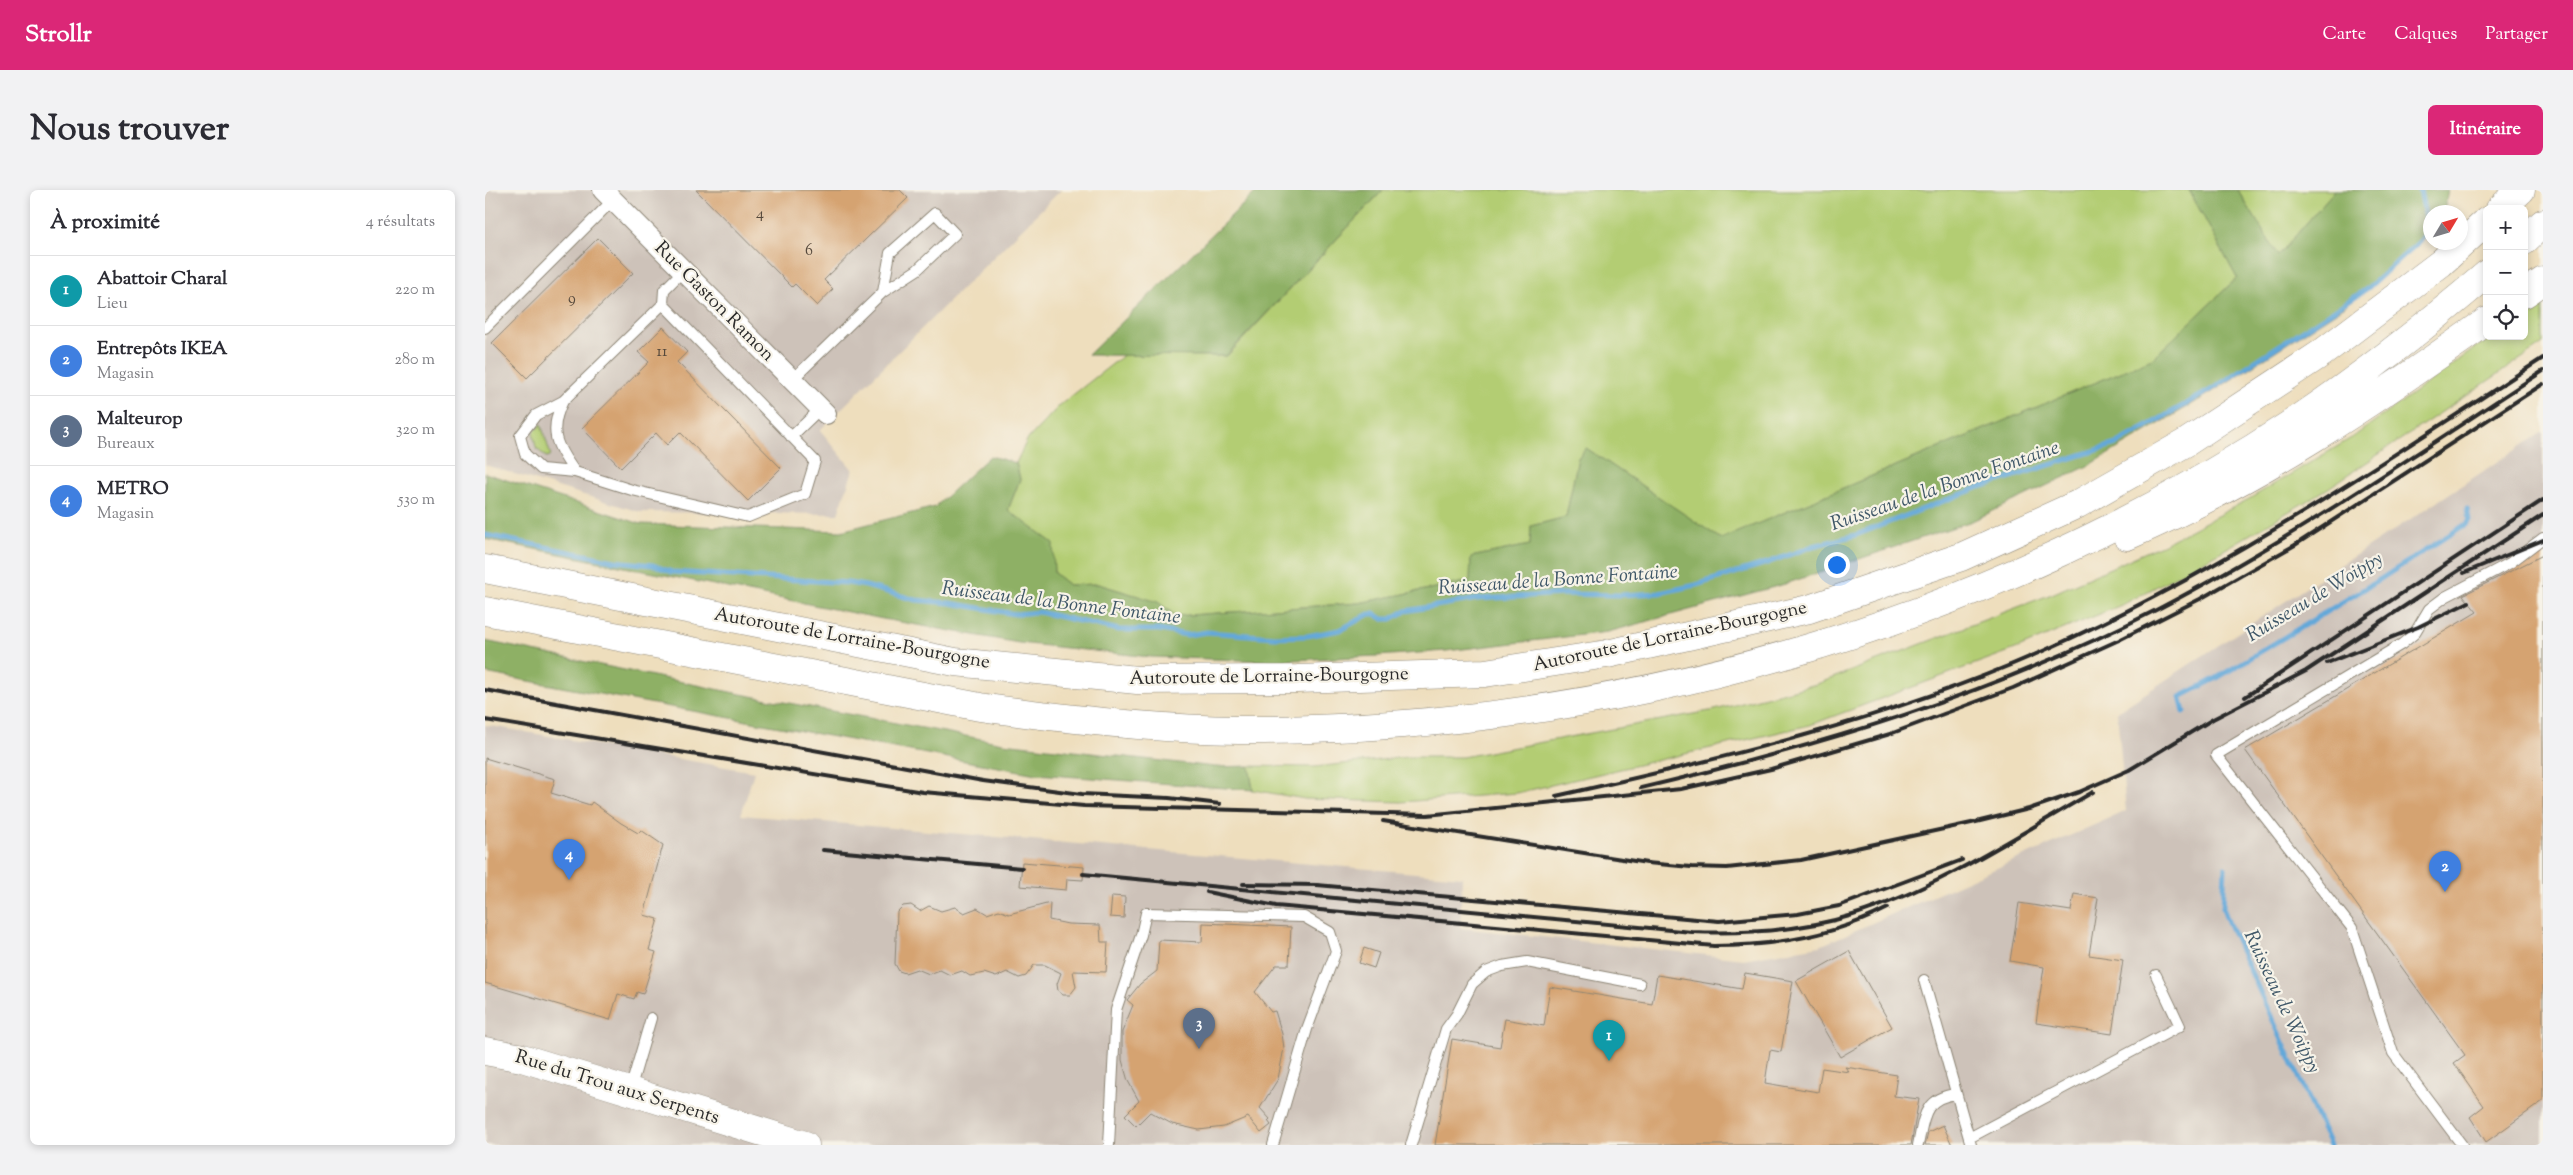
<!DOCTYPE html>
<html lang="fr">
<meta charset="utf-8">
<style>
:root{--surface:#fff;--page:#f2f2f3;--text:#2b2b33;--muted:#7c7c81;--line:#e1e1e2;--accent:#db2777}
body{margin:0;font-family:"Sorts Mill Goudy",serif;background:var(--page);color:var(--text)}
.controls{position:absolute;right:15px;top:15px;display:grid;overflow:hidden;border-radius:8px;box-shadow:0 2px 8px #0003}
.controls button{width:45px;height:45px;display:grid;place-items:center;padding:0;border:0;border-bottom:1px solid var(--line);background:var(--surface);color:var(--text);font:25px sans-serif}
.compass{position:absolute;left:1938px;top:15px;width:45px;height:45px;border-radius:50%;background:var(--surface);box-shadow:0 2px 8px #0003;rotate:52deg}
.you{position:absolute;left:1351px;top:374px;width:18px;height:18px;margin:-12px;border:4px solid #fff;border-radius:50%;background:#1a73e8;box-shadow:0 0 0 8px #1a73e833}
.badge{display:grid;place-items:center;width:32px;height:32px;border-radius:50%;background:var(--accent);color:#fff;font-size:16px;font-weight:700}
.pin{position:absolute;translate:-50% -41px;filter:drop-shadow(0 1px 2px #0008)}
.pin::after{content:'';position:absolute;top:26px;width:18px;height:15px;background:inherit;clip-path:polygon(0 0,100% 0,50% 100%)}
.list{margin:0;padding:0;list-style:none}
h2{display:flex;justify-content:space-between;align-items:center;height:65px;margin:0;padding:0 20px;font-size:21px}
h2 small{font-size:16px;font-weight:400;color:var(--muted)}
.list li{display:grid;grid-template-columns:32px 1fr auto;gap:15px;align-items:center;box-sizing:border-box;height:70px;padding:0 20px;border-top:1px solid var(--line)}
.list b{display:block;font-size:19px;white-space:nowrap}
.list p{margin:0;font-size:16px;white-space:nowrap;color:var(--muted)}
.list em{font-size:16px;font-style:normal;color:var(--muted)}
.icon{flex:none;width:28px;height:28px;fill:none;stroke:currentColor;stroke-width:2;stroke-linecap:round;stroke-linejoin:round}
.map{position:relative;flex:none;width:2058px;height:955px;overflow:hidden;border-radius:8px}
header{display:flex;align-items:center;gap:30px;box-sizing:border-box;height:70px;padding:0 25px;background:var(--accent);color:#fff}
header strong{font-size:24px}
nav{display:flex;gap:28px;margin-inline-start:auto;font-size:18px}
.intro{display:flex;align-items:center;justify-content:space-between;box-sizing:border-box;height:120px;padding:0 30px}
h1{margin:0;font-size:35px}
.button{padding:12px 22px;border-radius:8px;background:var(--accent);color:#fff;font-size:18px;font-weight:700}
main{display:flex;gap:30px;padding:0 30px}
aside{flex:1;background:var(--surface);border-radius:8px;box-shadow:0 2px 8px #0003}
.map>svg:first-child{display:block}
.industrial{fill:#cdc2b9}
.green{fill:#b3cd73;stroke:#6f7c4f}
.forest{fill:#8eb065;stroke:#5c6e48}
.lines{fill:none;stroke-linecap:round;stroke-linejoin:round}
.stream{stroke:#63a8d9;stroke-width:5}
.building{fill:#d5a371}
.lane-casing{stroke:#8c8474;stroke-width:12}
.street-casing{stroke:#8c8474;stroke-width:22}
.secondary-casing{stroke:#8c8474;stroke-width:29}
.highway-casing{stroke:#8c8474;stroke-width:29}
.lane{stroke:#fff;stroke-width:10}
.street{stroke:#fff;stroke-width:20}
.secondary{stroke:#fff;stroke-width:28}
.highway{stroke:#fff;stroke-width:28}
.rail{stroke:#2b2b2b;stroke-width:4}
.labels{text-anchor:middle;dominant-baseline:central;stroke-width:4.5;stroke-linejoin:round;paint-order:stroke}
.number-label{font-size:16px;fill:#56493c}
.street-label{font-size:19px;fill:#2b2b2b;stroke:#f7f3e8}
.water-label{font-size:20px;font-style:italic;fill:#3f5768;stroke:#f7f3e8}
</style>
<header>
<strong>Strollr</strong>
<nav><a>Carte</a><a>Calques</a><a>Partager</a></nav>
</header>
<div class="intro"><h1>Nous trouver</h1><a class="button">Itinéraire</a></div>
<main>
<aside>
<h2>À proximité<small>4 résultats</small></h2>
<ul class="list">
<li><span class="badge" style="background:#0f9aa8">1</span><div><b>Abattoir Charal</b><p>Lieu</p></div><em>220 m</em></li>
<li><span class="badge" style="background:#3f7fe0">2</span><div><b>Entrepôts IKEA</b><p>Magasin</p></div><em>280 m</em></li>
<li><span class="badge" style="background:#5c6f8a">3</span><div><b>Malteurop</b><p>Bureaux</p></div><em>320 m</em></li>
<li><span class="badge" style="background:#3f7fe0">4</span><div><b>METRO</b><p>Magasin</p></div><em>530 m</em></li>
</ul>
</aside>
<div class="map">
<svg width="2058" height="955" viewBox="0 0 2058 955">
<rect width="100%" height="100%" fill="#f7f3e8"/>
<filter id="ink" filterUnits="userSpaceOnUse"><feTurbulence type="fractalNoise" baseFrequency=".02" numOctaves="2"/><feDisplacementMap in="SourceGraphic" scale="10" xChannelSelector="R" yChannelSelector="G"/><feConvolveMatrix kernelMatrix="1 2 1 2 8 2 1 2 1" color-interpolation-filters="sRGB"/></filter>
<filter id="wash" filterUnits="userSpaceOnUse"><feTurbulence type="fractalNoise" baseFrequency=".0096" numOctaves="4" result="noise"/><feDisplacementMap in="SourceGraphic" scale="20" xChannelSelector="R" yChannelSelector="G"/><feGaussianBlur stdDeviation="1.12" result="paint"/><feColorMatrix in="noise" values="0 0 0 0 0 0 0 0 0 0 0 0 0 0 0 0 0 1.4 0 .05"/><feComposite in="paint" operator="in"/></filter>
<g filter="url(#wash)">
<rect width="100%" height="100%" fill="#eedebd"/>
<path class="industrial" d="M0,0H576L335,240L368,280L353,324L155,322L0,275Z
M2058,242V955H0V535L269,582L256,625L977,687L975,738L1258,769L1335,756L1641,621L1632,522Z"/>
<path class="green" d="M898,0H1704L1752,88L1667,169L1236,349L1101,258L1093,268L1081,327L1046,336L1045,355L986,367L985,391L874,413L691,426L672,412L613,394L584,395L569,383L567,353L523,320L535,289L531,273L542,250L575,215L639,165L742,166Z
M1753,0H1850L1793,66Z
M2058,108V154L1842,299L1732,364L1639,414L1533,458L1325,535L1032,603L916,612L820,609L768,600L764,576L829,577L923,567H977L1230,520L1332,494L1567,404L1679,354L1764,309L1868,247L2007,146H2039V122Z
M56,234L66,266L61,267L51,258L48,243Z"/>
<path class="forest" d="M773,0H898L741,166L603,165Z
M1704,0H1753L1793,66L1850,0H1963L1959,22H1946L1945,40L1904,81L1860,116L1724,204L1605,275L1487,331L1300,394L1123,442L961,461L892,466L785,471L665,467L534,453L398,429L0,349V283L156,334L356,341L450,317L505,266L531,273L535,289L523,320L568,353L569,383L584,395L613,394L673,412L691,426L874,413L985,391L986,367L1045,355L1046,336L1081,327L1093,268L1101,258L1236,349L1667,169L1752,88Z
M0,451L250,503L518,553L730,577L764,576L768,600L551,584L0,483Z"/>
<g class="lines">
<path class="stream" d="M1935,0L1943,39
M0,345L130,371L168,375L187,382L363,393L381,396L431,410L465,413L530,424L554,422L634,440H674L702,445L722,442L790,447L822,446L855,440L884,424H890L898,429H906L920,421L993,409L1079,404L1135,405L1174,403L1211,395L1285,372L1328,356L1371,345L1495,297L1631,254L1724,201L1883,98L1936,50L1943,39L1945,49
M1699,522L1695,507L1732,488L1894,390L1981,334L1984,330L1982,319
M1740,678L1738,718L1744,734L1845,955"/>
</g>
<g id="blocks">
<path class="building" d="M211,0H415L423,8L339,90L348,99L332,116L310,94L307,97Z
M113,48L148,83L42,188L7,153Z
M178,137L202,162L192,172L296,278L263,311L195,242L182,255L171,243L136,278L97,238L164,172L153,162Z
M2058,365V911L2001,952L1985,927L1999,916L1969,873L1980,865L1760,560L1992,422L1978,405Z
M0,568L70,589L66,603L105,615L107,612L136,633L153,643L156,640L178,655L159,725L173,729L164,760L171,762L158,804L152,802L149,809L133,804L125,830L0,793Z
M537,672L599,677L598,690L582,689L581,700L535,696Z
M1589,704L1613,708L1604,765L1638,770L1627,844L1551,833L1559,777L1525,771L1534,713L1586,721Z
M627,706L640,707L639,728L625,727Z
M565,713L564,730L583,734L615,735L616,752H623L621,782L588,781L591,797L585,805H578L573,801L572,794L576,783L560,775H549L541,786L534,788L522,782L511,787L499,783L485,786L477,781L465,785L455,780L444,784L432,779L420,783L414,781L410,774L412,722L418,716L426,715L435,721L444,716L456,721L470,717L479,723L492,718L502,724L514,720L524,724Z
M718,733L806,737L804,775H791L770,802L786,822L790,821L797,844L799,858L793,889L775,918L785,929L783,931L786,935L776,943L763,927L739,937L714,940L687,934L665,922L651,936L640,925L654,911L643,891L637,870V842L648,815L642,810L655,794L672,781L674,750L717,752Z
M879,758L894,763L889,778L874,773Z
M1364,761L1407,837L1355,867L1311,791Z
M1260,783L1308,791L1296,862L1285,860L1280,893L1333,902L1337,878L1364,882L1360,877L1412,885L1409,906L1434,909L1426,955H950L967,849L1015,857L1020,829L1059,836L1065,797L1167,814L1172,785L1257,799Z
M1458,935L1467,955H1440L1443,942Z"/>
</g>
</g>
<g filter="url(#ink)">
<use href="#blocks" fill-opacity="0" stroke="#8c8474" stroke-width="1"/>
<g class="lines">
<defs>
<path id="lane" d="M0,138L128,10
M307,190L398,102L432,80L470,44L450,23L405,63L398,102
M78,211L178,114L179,100L198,81
M306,247L335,219
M90,282C71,256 63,241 78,211L51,225L35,246L40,264L56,279L90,282L147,300L263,327L320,304L330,271L178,114
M1439,790L1486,955
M145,900L166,828
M1484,948L1695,836L1671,785
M624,955L631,820L656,745L661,723L819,727L845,742L851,761L822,839L788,955
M926,955L961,839L972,824L987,794L1001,782L1017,776L1042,772L1155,794
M1433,955C1439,928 1438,908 1471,904
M1977,955L1908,863L1867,738L1731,565L1917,454L1929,444L1944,419L1960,407L2025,373L2058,348"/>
<path id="street" d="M118,0L341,224"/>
<path id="secondary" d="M0,861L37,868L320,955"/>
<path id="highway" d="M2015,19L2036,0
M2039,51L2058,33
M2039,104L2058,91
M1642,346C1771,292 1888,212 2002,131
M0,379L470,472L652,490L812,489L1000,483L1122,464L1324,419L1476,367L1593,314L1702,252L1837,163L1956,73L2002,31
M0,421L495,517C580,529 667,539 754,540C1130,542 1501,436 1815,228C1880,184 1942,135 2002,84"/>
</defs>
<use href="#lane" class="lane-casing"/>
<use href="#street" class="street-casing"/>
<use href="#secondary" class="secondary-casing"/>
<use href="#highway" class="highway-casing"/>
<use href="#lane" class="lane"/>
<use href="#street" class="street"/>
<use href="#secondary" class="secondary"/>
<use href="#highway" class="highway"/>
<path class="rail" d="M1979,383L2058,350
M1842,473L1933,437L1984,412
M0,500L498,591L597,604L684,608L735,614
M1760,507L2058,310
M0,530L438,602L599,616L942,625L1196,599L1286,579L1405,544L1528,498L1634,450L1715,409L1810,355L2058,194
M1156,598C1338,555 1506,505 1673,419C1807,349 1932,263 2058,181
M1071,606C1237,569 1402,530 1558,461C1738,381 1894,275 2058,168
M898,631L1162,673L1206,677L1242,678L1316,670L1491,632L1544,619L1594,602L1644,580L1728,529L1821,481L2058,325
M338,660L537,678
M598,684L1207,742C1261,744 1316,741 1368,725C1454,698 1531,646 1608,602
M758,694L832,695L1234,731L1313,724L1354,716L1477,670
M722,702L791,716L1229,756C1289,756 1349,746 1403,718"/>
</g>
</g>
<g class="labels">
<g class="number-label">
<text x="275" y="24">4</text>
<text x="324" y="61">6</text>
<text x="87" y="109">9</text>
<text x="177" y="162">11</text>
</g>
<g class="street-label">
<text transform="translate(229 112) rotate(45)">Rue Gaston Ramon</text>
<text transform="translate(1185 447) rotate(-12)">Autoroute de Lorraine-Bourgogne</text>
<text transform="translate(367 449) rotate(10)">Autoroute de Lorraine-Bourgogne</text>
<text transform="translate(784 487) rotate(-1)">Autoroute de Lorraine-Bourgogne</text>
<text transform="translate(132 898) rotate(17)">Rue du Trou aux Serpents</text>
</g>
<g class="water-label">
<text transform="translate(1460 297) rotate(-19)">Ruisseau de la Bonne Fontaine</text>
<text transform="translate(1073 391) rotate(-4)">Ruisseau de la Bonne Fontaine</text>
<text transform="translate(1830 408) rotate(-31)">Ruisseau de Woippy</text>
<text transform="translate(576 414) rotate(7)">Ruisseau de la Bonne Fontaine</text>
<text transform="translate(1796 812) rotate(65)">Ruisseau de Woippy</text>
</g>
</g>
</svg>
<div class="controls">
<button>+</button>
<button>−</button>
<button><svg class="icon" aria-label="locate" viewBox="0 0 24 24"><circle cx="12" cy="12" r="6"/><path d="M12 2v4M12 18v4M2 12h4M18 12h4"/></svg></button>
</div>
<svg class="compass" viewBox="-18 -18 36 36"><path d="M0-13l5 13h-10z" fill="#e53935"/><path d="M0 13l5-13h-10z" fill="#7c7c81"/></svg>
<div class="you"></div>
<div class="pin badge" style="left:1124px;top:871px;background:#0f9aa8">1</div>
<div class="pin badge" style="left:1960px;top:702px;background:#3f7fe0">2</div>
<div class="pin badge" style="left:714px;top:859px;background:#5c6f8a">3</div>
<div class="pin badge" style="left:84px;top:690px;background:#3f7fe0">4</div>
</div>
</main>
